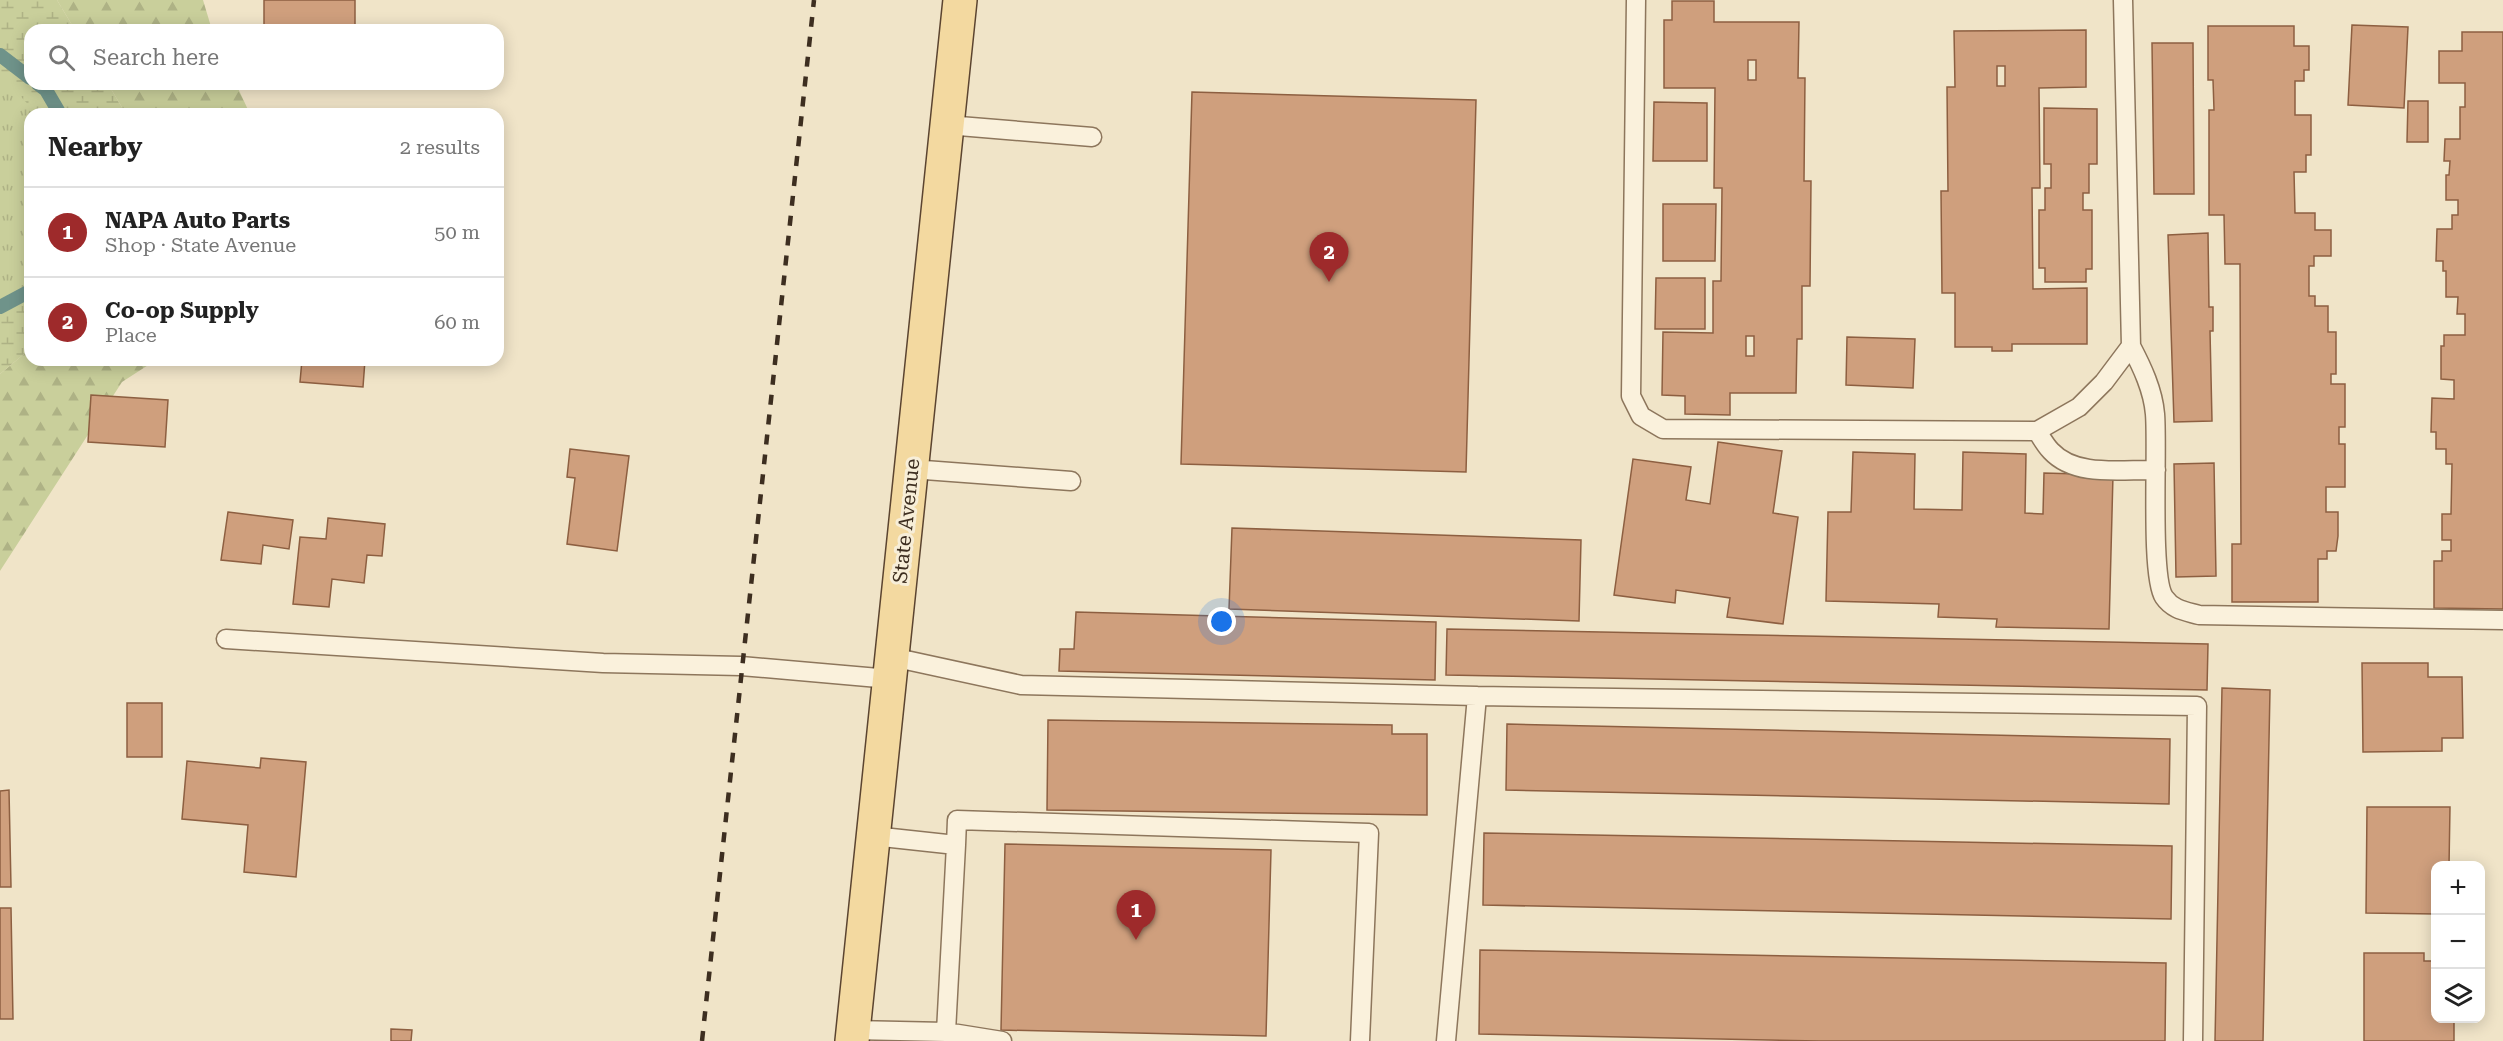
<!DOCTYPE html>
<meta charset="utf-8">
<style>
:root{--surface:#fff;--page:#f2f2f2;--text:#222;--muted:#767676;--line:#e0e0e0;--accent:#9e2a2b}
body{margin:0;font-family:"Roboto Serif",serif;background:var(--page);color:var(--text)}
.controls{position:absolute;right:18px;bottom:18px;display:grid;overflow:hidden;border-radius:12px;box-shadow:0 3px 15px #0003}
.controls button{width:54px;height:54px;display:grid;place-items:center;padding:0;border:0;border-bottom:2px solid var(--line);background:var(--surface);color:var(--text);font:30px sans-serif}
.you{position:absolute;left:1222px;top:622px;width:21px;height:21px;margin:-15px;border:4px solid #fff;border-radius:50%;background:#1a73e8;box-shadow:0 0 0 9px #1a73e833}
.badge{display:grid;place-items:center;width:39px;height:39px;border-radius:50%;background:var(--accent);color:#fff;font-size:20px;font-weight:700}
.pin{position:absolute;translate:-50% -50px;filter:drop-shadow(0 2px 3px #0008)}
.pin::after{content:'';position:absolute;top:32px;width:21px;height:18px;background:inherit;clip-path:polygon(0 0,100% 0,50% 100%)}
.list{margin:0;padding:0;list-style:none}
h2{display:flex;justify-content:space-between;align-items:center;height:78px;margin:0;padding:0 24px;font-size:26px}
h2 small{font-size:20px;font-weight:400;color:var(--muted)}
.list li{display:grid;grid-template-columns:39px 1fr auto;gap:18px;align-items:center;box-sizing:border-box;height:90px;padding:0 24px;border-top:2px solid var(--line)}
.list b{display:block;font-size:22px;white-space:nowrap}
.list p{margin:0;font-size:20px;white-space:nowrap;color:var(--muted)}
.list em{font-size:20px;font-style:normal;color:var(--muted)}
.icon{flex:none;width:33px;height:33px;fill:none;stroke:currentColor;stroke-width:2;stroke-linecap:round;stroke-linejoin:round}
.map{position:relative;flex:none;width:2503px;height:1041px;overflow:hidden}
.search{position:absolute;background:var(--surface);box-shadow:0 3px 15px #0003;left:24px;top:24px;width:480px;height:66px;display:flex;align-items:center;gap:15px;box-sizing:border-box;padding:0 21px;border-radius:18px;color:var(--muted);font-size:22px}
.panel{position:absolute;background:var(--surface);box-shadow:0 3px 15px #0003;left:24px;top:108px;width:480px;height:258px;border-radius:18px}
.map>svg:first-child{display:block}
.forest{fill:url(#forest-firs)}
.wetland{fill:url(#wetland-marsh)}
.park{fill:url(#park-tufts)}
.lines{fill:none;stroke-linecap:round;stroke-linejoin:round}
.stream{stroke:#6f938a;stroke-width:14}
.building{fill:#cf9f7d;stroke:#8d5f41;stroke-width:1.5;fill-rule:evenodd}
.service-casing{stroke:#8d765c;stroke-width:21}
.primary-casing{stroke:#5b4430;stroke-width:36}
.service{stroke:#faf1dc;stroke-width:18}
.primary{stroke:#f3d9a0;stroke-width:33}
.rail{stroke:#3d2e20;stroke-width:4.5;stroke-dasharray:10 10;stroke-linecap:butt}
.labels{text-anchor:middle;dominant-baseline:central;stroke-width:6;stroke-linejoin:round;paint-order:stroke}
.street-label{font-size:20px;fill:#3d2e20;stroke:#f7eed8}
</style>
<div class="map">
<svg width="2503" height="1041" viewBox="0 0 2503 1041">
<defs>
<pattern id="forest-firs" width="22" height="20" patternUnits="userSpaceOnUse" patternTransform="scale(1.5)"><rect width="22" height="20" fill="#c9cf9b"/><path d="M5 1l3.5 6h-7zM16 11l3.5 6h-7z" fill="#aeb285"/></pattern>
<pattern id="wetland-marsh" width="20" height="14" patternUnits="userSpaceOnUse" patternTransform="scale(1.5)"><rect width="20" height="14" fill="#c9cf9b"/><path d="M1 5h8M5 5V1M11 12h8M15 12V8" fill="none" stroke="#aeb285"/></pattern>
<pattern id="park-tufts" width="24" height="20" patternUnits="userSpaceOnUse" patternTransform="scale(1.5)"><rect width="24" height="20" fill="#c9cf9b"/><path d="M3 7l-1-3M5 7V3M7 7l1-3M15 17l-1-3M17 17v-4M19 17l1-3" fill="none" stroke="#aeb285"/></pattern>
</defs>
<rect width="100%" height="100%" fill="#f0e4c8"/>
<path class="forest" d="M57,0H203L212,30H75Z
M108,84H236L250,114H126Z
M30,349V360H156L122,382L0,571V374Z"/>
<path class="wetland" d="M0,0H57L75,30H30V84H108L126,114H30V349L0,374Z"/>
<path class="park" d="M0,79L10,85L37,114H30V280L0,296Z"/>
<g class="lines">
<path class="stream" d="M0,55L30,78
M38,84L46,90L60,114
M0,307L30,291"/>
</g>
<path class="building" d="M264,0H355V30H264Z
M1672,1H1714V22H1799L1798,78H1805L1804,181H1811L1810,286H1802V339H1797L1796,393H1730V415L1685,414V396L1662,395L1663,332L1713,333V281H1721L1722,188H1714L1715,88H1664V20H1672ZM1748,60H1756V80H1748ZM1746,336H1754V356H1746Z
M2352,25L2408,27L2404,108L2348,105Z
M2208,26H2294V46H2309V70H2304V81H2295V115H2311V155H2306V172H2294L2295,213H2315V230H2331V256H2314V266H2309V296H2315V306H2328V332H2336V374H2331V384H2345V427H2339V444H2345V487H2326V512H2338V536L2336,551H2327V559H2318V602H2232V544H2241L2240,264H2225L2224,215H2209V110H2214L2213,80H2208Z
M2086,30V87L2039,88L2040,188H2032L2033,289L2087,288V344H2012V351H1992V347H1955V293H1942L1941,191H1948L1947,87H1955L1954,31ZM1997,66H2005V86H1997Z
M2462,32H2503V609L2434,608V561H2442V551H2451V540H2442V514H2451L2452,464H2446V449H2436V432H2431L2432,398L2454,399V380L2441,379V346H2444V335H2465V314H2457L2458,297H2446V271H2443V261H2436L2437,229H2452V215H2458V200H2446V175H2449L2450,161H2444L2445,139H2460V107H2465V83H2439V51H2462Z
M2152,43H2193L2194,194H2154Z
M1192,92L1476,100L1466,472L1181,464Z
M2408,101H2428V142H2407Z
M1654,102L1707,103V161H1653Z
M2044,108L2097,109V164H2089V193H2083V210H2092V269H2086V282H2045V268H2039V210H2045V188H2051V164H2044Z
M1663,204H1716L1715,261H1663Z
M2208,233L2209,307H2213V331H2210L2212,421L2174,422L2168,235Z
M1656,278H1705V329H1655Z
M1847,337L1915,339L1913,388L1846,385Z
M302,360H365L363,387L300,382Z
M91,395L168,400L165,447L88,442Z
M1718,442L1782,451L1773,513L1798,517L1783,624L1727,617L1730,598L1676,590L1675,603L1614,595L1633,459L1691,467L1686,500L1710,504Z
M570,449L629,456L617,551L567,544L575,478L567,477Z
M1853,452L1915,454L1914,509L1962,510L1963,452L2026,454L2025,513L2043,514L2044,473L2113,475L2109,629L1996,627L1997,619L1938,617L1939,604L1826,601L1828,512H1851Z
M2214,463L2216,576L2176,577L2174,464Z
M228,512L293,520L289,549L263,545L261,564L221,560Z
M328,518L385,524L382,556L367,555L364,583L332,579L329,607L293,604L300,537L326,539Z
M1232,528L1581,540L1579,621L1229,609Z
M1076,612L1436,622L1435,680L1059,671L1060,649H1074Z
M1447,629L2208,644L2207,690L1446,675Z
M2362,663H2428V677H2462L2463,738H2442V751L2363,752Z
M2222,688L2270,690L2263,1041H2215Z
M127,703H162V757H127Z
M1048,720L1392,725V734H1427V815L1047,810Z
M1507,724L2170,739L2169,804L1506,790Z
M261,758L306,762L296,877L244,872L248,825L182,819L187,761L260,768Z
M9,790L11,887H0V791Z
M2367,807H2450L2449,866H2436V914L2366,913Z
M1484,833L2172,846L2171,919L1483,905Z
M1005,844L1271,850L1266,1036L1001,1030Z
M0,908H11L13,1019H0Z
M1480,950L2166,963L2165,1041H1819L1479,1034Z
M2364,953H2424V961H2436V1018H2454V1041H2364Z
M391,1029L412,1030L411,1041H391Z"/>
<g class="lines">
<defs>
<path id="service" d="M1636,0L1631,396L1641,416L1663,429L2037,431L2079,407L2104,382L2131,346
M2123,0L2131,346C2142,367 2153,390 2155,414C2158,448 2150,576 2164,597C2173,610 2185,611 2199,615L2503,620
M947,125L1092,137
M2037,431C2041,437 2045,445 2051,451C2076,478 2123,469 2156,470
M911,469L1071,481
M226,639L603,663L741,666L890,679
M892,657L1021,685L1477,696
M956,845L957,820L1369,833L1360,1041
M853,1030L946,1032L956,845L873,836
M946,1032L1002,1041
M1446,1041L1477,696L2197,706L2193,1041"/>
<path id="primary" d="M852,1041L960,0"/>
</defs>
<use href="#service" class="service-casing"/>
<use href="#primary" class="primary-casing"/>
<use href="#service" class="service"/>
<use href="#primary" class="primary"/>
<path class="rail" d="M702,1041L814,0"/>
</g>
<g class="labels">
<g class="street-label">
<text transform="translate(906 521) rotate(-84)">State Avenue</text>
</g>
</g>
</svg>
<div class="controls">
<button>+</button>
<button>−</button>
<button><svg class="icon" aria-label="layers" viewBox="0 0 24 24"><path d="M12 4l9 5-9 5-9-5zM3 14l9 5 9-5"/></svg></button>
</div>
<div class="you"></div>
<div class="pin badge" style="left:1136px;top:940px">1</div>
<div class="pin badge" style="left:1329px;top:282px">2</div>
<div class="search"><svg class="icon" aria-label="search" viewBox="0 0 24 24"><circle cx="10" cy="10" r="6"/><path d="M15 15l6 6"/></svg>Search here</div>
<section class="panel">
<h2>Nearby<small>2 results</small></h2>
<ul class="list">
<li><span class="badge">1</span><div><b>NAPA Auto Parts</b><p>Shop · State Avenue</p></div><em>50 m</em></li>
<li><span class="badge">2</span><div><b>Co-op Supply</b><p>Place</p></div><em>60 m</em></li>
</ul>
</section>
</div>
